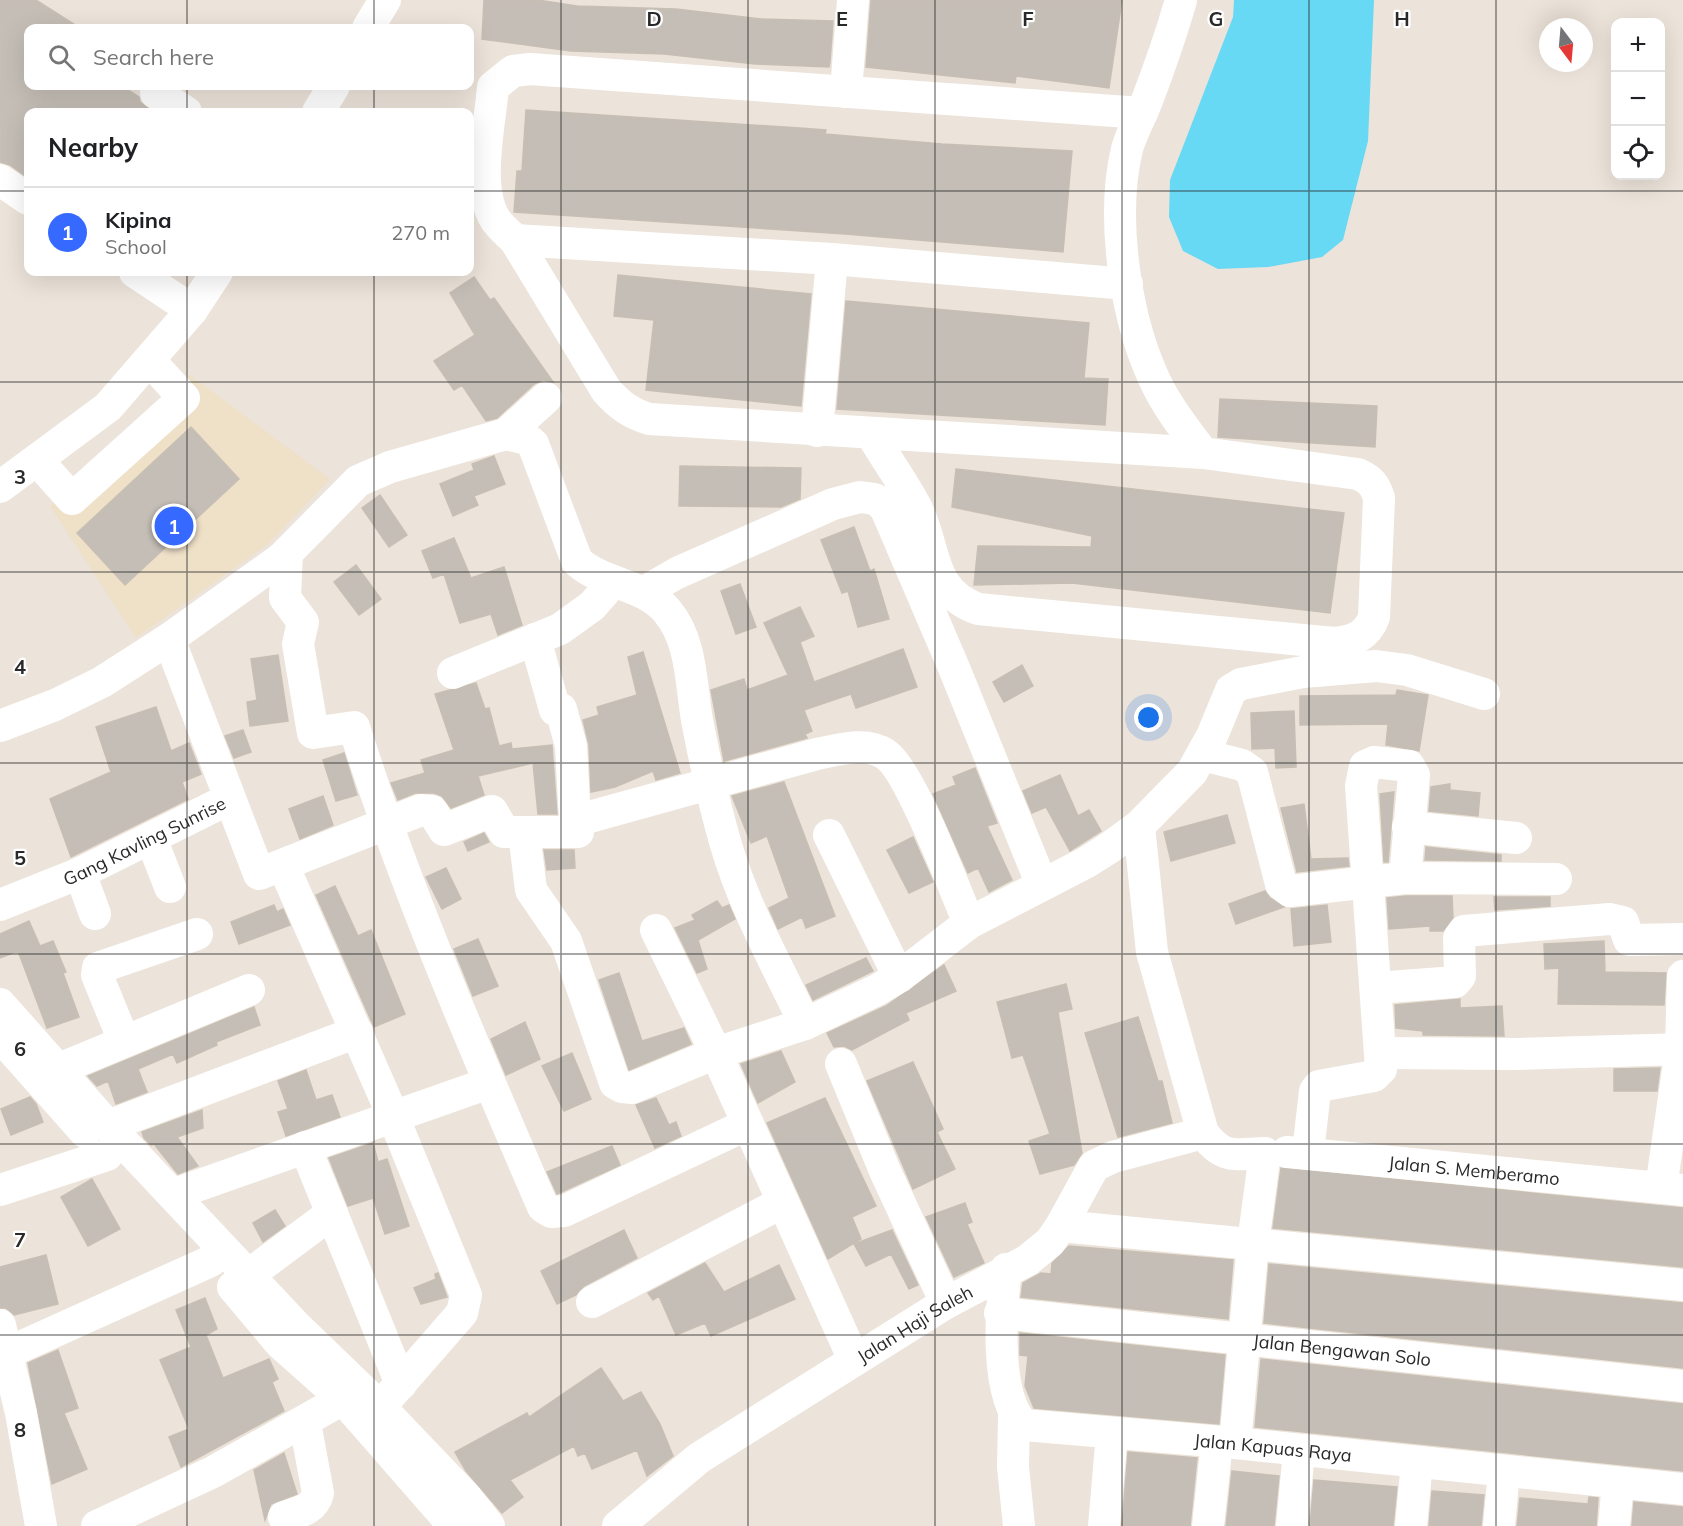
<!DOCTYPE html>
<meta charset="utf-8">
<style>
:root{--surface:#fff;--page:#f6f6f6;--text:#202124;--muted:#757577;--line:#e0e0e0;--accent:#3569ff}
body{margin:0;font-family:Mulish,sans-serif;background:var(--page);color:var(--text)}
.controls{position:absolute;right:18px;top:18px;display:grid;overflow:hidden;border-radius:12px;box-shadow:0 6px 24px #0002}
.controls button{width:54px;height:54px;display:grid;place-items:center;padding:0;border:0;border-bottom:2px solid var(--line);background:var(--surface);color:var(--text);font:30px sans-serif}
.compass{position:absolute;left:1539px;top:18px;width:54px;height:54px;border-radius:50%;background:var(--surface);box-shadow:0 6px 24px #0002;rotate:164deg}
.you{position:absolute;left:1149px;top:718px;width:21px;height:21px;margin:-15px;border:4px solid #fff;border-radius:50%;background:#1a73e8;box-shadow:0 0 0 9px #1a73e833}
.badge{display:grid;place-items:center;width:39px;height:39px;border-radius:50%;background:var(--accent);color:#fff;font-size:20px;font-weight:700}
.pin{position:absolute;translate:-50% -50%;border:3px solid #fff;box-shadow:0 2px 6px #0006}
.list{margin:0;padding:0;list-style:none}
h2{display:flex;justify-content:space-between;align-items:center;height:78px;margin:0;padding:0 24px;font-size:26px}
h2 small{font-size:20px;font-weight:400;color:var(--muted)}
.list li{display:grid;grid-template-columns:39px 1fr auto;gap:18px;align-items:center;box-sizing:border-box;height:90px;padding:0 24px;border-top:2px solid var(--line)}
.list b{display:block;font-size:22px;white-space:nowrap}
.list p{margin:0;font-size:20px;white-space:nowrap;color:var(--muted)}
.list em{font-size:20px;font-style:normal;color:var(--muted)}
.icon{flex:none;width:33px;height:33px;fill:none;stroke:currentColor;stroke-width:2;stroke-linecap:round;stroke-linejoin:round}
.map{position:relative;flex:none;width:1683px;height:1526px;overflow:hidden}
.search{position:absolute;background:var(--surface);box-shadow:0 6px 24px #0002;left:24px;top:24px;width:450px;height:66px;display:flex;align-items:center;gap:15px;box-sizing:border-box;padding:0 21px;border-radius:12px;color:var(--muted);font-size:22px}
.panel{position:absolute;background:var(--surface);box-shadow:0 6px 24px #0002;left:24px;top:108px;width:450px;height:168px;border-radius:12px}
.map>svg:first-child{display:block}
.education{fill:#efe0c8}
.water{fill:#67d9f5}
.building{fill:#c4beb6;stroke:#c8bfb4;stroke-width:1.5}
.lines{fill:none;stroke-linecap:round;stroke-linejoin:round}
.minor{stroke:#fff;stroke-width:32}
.grid{fill:none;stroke:#292929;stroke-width:1.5;stroke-opacity:0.55}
.labels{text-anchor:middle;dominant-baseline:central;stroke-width:4.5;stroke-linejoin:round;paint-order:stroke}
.street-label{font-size:18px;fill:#292929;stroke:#fff}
.grid-label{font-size:20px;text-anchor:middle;font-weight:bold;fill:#292929;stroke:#fff;stroke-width:4.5;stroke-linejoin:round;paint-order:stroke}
</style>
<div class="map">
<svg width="1683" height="1526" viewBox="0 0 1683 1526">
<rect width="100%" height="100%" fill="#ece3da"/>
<path class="education" d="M190,375L330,479L267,545L136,638L50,506Z"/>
<path class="water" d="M1234,0H1374L1368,141L1343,240L1322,257L1268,267L1218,269L1183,251L1169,217L1170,180L1233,17Z"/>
<path class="building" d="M0,0H36L80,28H28V86H122L139,97L140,102L153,112H28V178L10,165L0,162Z
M484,0H538L577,6L676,9L761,19L833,21L830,62L829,67L755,64L664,54L571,51L482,39Z
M871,0H1122L1109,88L1016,76L1015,83L866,67Z
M526,110L800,128L826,130L825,134L942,144L1072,151L1063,252L845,234L514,212L517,171H522Z
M618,275L811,294L801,406L646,390L654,320L614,316Z
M474,277L490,300L494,298L553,382L543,380L534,384L497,418L486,421L462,385L454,390L434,361L475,335L450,293Z
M846,301L1089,323L1084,378L1108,379L1105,425L837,409Z
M1220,399L1377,406L1375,447L1218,437Z
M191,427L239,479L125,585L77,533Z
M494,456L505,484L474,496L478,505L453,516L440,484L474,470L472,464Z
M680,466L801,468L800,499L781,507L679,506Z
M956,469L1344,513L1330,613L1072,583L974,585L978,546L1091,547L1092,536L952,507Z
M380,495L407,535L389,547L362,508Z
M854,527L870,571L874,569L889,619L858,627L848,591L842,593L821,540Z
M454,538L471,578L504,567L522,625L498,635L491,614L460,623L444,574L433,578L422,551Z
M356,565L381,599L359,615L334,582Z
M740,584L756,627L736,634L721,591Z
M800,607L814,636L800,642L814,682L903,649L917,687L856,708L851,694L804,710L812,731L805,734L807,738L724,761L711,690L744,679L747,690L788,675L764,623Z
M643,652L680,773L656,780L653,771L615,787L591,792L589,745L583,720L599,715L597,707L637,695L628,657Z
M278,655L288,721L250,726L247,702L257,700L251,659Z
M1022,665L1033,686L1004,702L993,682Z
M476,683L485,709L489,708L499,746L511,743L512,749L552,745L557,814H538L533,763L478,776L484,795L451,808L442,796L434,793H415L398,800L391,783L425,773L421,760L454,750L435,694Z
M1397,690L1428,695L1419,751L1386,745L1388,724L1300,725V696L1396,695Z
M156,707L171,751L189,743L201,774L182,782L188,799L71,857L50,799L111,772L96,727Z
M1294,711L1296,767L1276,768L1275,748L1252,749L1251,713Z
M243,730L251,752L234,758L225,736Z
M344,753L357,795L336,801L323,760Z
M975,768L997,823L987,826L1012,880L989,892L978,868L968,873L933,794L956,785L953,777Z
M1060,775L1078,816L1089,810L1101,831L1070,851L1046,807L1032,813L1023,791Z
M784,782L835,916L806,928L802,917L778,929L769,908L789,898L767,836L751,843L732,796Z
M1450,784V790L1480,793L1478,816L1429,811L1431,787Z
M1394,792L1388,862H1384L1380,794Z
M323,796L333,825L300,839L289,809Z
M1304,804L1311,859L1348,858L1349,866L1297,872L1281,808Z
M1227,815L1235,843L1171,861L1164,832Z
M484,833L489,842L468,851L464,842Z
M913,837L933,882L909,893L887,850Z
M1426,847L1501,855V861L1425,860Z
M544,850H574L575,868L547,870Z
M446,868L461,899L442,909L426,877Z
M335,886L358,936L371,930L405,1014L374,1027L316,895Z
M1265,891L1270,898L1284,907L1236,924L1229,904Z
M1406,896H1452L1453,918L1443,931H1430V926L1389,929L1387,898Z
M1494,897H1550V906L1495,910Z
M717,901L722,908L729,905L735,919L698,940L707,969L697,973L675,928L695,920L692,915Z
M274,905L277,912L283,909L290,925L239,944L231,922Z
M1327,905L1331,942L1294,946L1291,909Z
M29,921L40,946L53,941L66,972L63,973L79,1017L47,1028L18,951L0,958V934Z
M478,939L498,986L473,996L454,949Z
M1604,941L1605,972L1666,973L1664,1005L1558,1004L1559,968L1545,969L1544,944Z
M866,958L873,971L813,1000L806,985Z
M944,965L956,991L906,1013L909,1020L852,1050L844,1046L834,1047L827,1033L886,1006Z
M619,973L642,1041L684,1028L691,1044L629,1070L599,980Z
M1066,984L1072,1009L1058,1012L1082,1153L1074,1165L1040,1174L1029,1141L1050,1134L1023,1055L1012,1058L997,1002Z
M1460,999V1008L1502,1006L1504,1036L1423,1035V1031L1396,1028L1395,1005Z
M254,1007L260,1025L216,1042L217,1045L177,1063L173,1054L138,1069L147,1092L116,1104L108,1081L97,1086L88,1076Z
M1138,1017L1158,1081H1162L1172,1123L1118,1137L1085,1033Z
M525,1022L540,1059L506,1075L491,1039Z
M781,1051L795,1082L758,1103L741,1064Z
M572,1053L591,1099L564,1111L542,1066Z
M913,1062L943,1129L937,1132L955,1169L913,1189L867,1081Z
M1660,1068L1657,1091H1614V1069Z
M306,1070L316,1100L332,1095L340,1117L286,1136L278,1112L288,1109L278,1081Z
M30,1097L36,1104L43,1122L11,1135L1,1109Z
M656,1098L669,1125L676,1122L681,1136L655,1148L636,1105Z
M825,1098L876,1206L852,1217L861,1239L828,1259L767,1123Z
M202,1110L203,1128L177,1137L198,1166L178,1174L154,1144L151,1145L144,1138L142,1132Z
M373,1143L378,1162L387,1159L409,1226L385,1234L373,1198L348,1206L329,1158Z
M612,1146L620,1165L557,1194L547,1172Z
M1281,1168L1683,1208V1267L1273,1228Z
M92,1179L120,1229L88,1246L61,1197Z
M965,1203L972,1222L967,1224L984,1263L954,1277L926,1217Z
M275,1210L285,1226L263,1242L253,1223Z
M624,1230L637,1258L584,1286L576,1295L557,1304L541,1271Z
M892,1230L918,1285L909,1289L891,1254L866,1266L854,1244Z
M1069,1246L1233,1260L1228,1319L1021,1297L1023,1283L1041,1273L1051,1274L1052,1263Z
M46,1255L58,1304L14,1315L6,1308H0V1267Z
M705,1263L724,1292L779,1265L795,1299L711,1336L705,1323L676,1335L659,1296L653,1300L648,1293Z
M1269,1264L1683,1303V1368L1264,1323Z
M438,1273L447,1297L421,1304L414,1288L436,1279L435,1274Z
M205,1298L217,1329L206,1335L223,1378L269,1359L278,1379L272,1382L284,1411L181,1467L169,1437L189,1429L160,1360L191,1347L176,1310Z
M1020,1333L1225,1355L1219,1424L1034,1408L1025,1386L1028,1356L1020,1355Z
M58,1350L78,1408L64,1413L87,1469L52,1484L28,1363Z
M1261,1359L1683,1404V1471L1255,1427Z
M601,1368L623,1401L641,1392L660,1424L673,1456L647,1476L637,1450L592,1469L585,1453L578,1456L574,1446L510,1480L523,1497L502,1513L466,1471L455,1452L527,1413L529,1417Z
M1128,1452L1197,1458L1190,1526H1122Z
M284,1453L297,1494L271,1504L265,1520L254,1470Z
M1232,1471L1279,1476L1274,1526H1226Z
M1314,1480L1397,1487L1393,1526H1310Z
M1432,1491L1484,1495L1481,1526H1429Z
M1589,1497L1598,1498L1596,1526H1517L1520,1498L1588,1504Z
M1634,1502L1683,1507V1526H1632Z"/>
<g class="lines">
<g class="minor">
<path d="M1181,0C1171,35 1159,69 1146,103C1140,118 1131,134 1127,149C1110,220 1126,325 1159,389C1171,412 1187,432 1203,453"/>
<path d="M368,28L385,0"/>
<path d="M846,92L853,0"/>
<path d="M156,93L186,112"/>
<path d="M318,112L334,86"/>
<path d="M0,180L28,199"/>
<path d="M515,240L832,259L1127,284"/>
<path d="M135,272L192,310"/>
<path d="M817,431L832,259"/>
<path d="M506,434L546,398"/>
<path d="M872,435C886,459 903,482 916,507C937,548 928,591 978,609L1334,643C1354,641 1367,636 1374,617L1379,498C1375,485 1371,480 1358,474L1203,453L649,419C630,413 619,405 606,390L515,240C508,233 500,227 495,219C475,186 490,125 493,87L513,71L530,69L1142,113"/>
<path d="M38,461L72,499L184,398L149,360"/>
<path d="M0,487L108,407L192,310L217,272"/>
<path d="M287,553L285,598L303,622L298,644L313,733L354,727C406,891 475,1049 543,1207L551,1212L564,1211L748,1124"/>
<path d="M644,592L677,573L833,504L860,497L875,499L885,507L954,668L1042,885"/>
<path d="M169,639L259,874L421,810L432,811L444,830L492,811L504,832H578L575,821L817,754C838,750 866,741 885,754C910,769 955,891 969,923"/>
<path d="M535,639L555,710L561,709L571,746L575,821"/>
<path d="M453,673L560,629L592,606L613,582"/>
<path d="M0,726L55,705L102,682L169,639L282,558L358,481L390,467L506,434L527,439L533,444L577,561C603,585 643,583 667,611C692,640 691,685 697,720C705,762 714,804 726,845C744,907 777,965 805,1024"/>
<path d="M1203,755L1242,765L1252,772L1281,884L1290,891L1405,878L1556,879"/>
<path d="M1139,826L1152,952L1203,1133C1224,1160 1233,1154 1265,1153L1253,1243L1235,1443"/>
<path d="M1408,827L1516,838"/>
<path d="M524,833L531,890L566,941L615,1083L622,1087L632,1088L716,1053L805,1024L877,990L899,977L969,923L1087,862L1109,848L1139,826L1192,772L1212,736L1231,690L1241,684L1303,672L1376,666L1407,670L1484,694"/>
<path d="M829,835L899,977"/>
<path d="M151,838L170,887"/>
<path d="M283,865L393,1116L466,1295L462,1313L380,1407"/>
<path d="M80,873L95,914"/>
<path id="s1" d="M0,905L80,873L229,799"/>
<path d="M656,930L716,1053L854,1360"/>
<path d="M1376,988L1455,982L1460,976L1459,938L1464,931L1610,919L1623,922L1629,940L1683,939"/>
<path d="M0,1004L108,1126L295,1325L380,1407L466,1497L489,1526"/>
<path d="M0,1036L85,1132"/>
<path d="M124,1041L97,975L98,968L197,934"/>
<path d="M1380,1053L1516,1054L1683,1049"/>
<path d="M841,1064L885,1171L946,1303"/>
<path d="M43,1083L59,1069L249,990"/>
<path d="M108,1126L357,1032"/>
<path d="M305,1147L401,1384"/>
<path id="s2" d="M1287,1152L1683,1190"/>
<path d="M1308,1152L1315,1091L1319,1086L1374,1076L1381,1069L1361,786L1365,766L1374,762L1409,766L1414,775L1405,878"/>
<path d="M1661,1188L1681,1049L1683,976"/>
<path d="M0,1190L107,1155"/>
<path d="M174,1194L489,1083"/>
<path d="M1061,1226L1683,1285"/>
<path id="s3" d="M1006,1269C1001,1309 994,1396 1024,1425L1235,1443L1683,1489"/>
<path d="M250,1274L332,1213"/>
<path d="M233,1287L280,1343L343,1399L454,1526"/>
<path d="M592,1302L783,1202"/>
<path id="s4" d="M1000,1313L1683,1386"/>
<path d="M0,1325L21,1413L41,1526"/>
<path d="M7,1353L211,1261"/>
<path d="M1014,1415L1013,1467L1019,1526"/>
<path d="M284,1517C299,1512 314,1510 318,1493L305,1423"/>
<path d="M97,1526L213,1472L343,1399"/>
<path id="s5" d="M618,1526L699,1458L946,1303L1028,1260L1050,1242L1061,1226L1094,1166L1113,1157L1203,1133"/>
<path d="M1104,1526L1112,1433"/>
<path d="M1208,1526L1217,1442"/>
<path d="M1292,1526L1299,1451"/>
<path d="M1411,1526L1417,1462"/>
<path d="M1499,1526L1504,1471"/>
<path d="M1614,1526L1618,1483"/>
</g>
</g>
<path class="grid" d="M187,0V28M374,0V28M561,0V1526M748,0V1526M935,0V1526M1122,0V1526M1309,0V1526M1496,0V1526M187,86V112M374,86V112M0,191H28M470,191H1683M187,272V1526M374,272V1526M0,382H1683M0,572H1683M0,763H1683M0,954H1683M0,1144H1683M0,1335H1683"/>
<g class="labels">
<g class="street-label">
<text stroke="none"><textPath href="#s1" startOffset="158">Gang Kavling Sunrise</textPath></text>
<text stroke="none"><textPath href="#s2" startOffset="188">Jalan S. Memberamo</textPath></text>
<text stroke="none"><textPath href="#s5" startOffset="360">Jalan Haji Saleh</textPath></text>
<text stroke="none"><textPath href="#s4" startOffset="344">Jalan Bengawan Solo</textPath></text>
<text stroke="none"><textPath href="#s3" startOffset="411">Jalan Kapuas Raya</textPath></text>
</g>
</g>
<g class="grid-label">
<text x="654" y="26">D</text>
<text x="842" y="26">E</text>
<text x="1028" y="26">F</text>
<text x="1216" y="26">G</text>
<text x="1402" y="26">H</text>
<text x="20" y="484">3</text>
<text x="20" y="674">4</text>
<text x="20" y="865">5</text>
<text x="20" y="1056">6</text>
<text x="20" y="1247">7</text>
<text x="20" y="1437">8</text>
</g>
</svg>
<div class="controls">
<button>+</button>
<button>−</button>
<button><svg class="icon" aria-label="locate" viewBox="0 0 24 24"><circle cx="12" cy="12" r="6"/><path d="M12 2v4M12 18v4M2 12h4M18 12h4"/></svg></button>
</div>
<svg class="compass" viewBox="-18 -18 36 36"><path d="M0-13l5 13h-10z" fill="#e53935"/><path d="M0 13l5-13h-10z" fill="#757577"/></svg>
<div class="you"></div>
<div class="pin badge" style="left:174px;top:526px">1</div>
<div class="search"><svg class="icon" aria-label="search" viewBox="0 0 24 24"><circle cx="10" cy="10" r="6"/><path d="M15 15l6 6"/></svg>Search here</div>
<section class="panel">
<h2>Nearby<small></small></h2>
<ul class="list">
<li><span class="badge">1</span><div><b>Kipina</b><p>School</p></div><em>270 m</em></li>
</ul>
</section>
</div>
